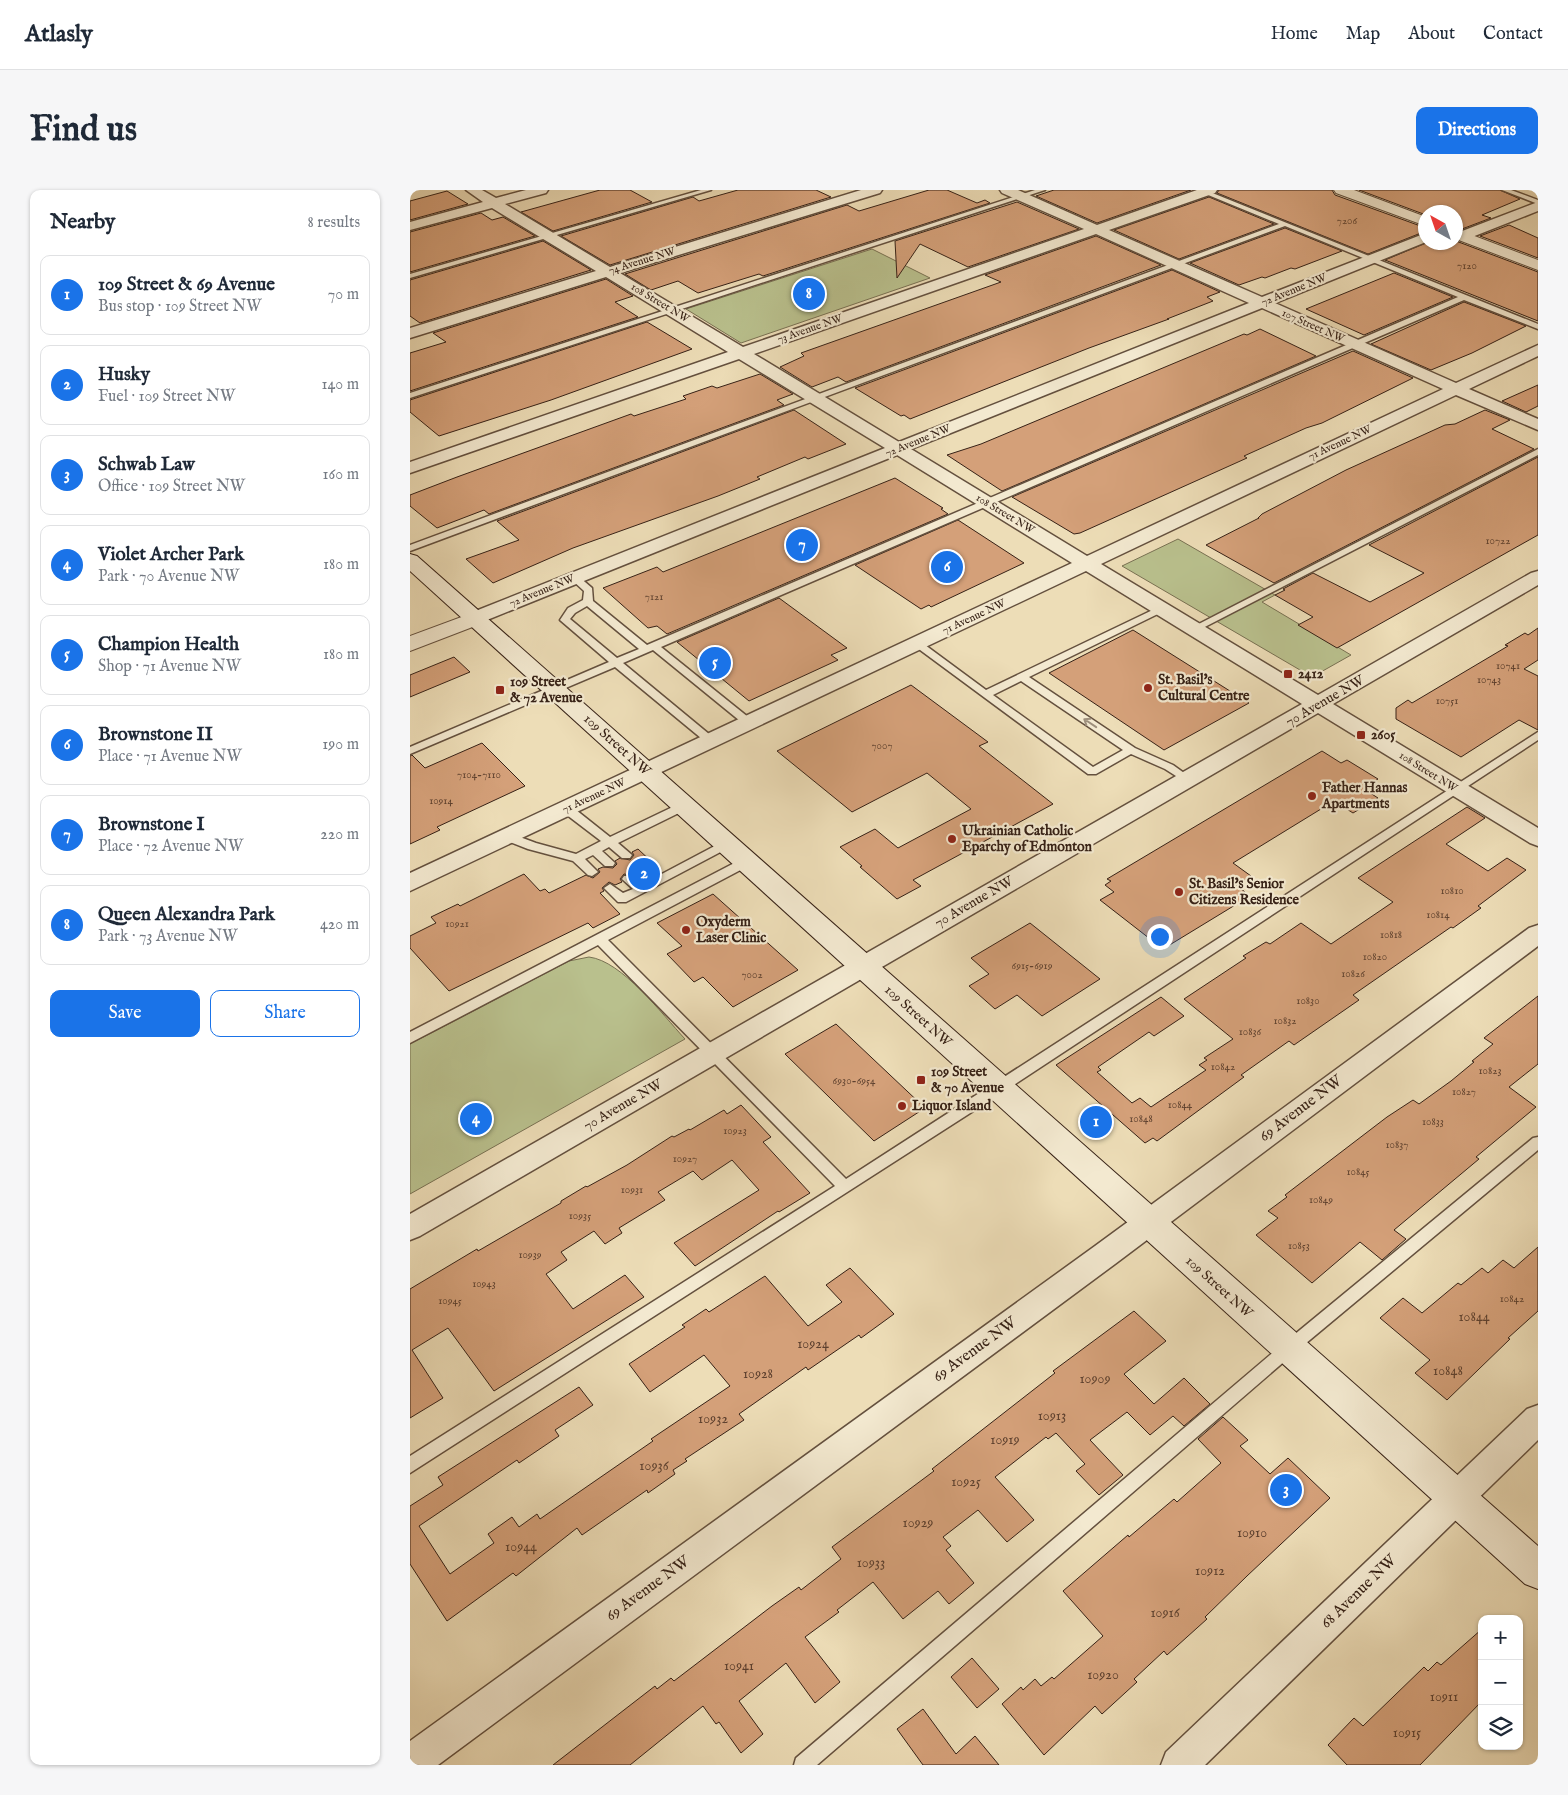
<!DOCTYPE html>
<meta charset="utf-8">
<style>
:root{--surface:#fff;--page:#f6f6f7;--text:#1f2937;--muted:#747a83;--line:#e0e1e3;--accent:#1a73e8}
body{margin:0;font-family:"IM FELL English",serif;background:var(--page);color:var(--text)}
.controls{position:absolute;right:15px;bottom:15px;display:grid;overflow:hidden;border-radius:10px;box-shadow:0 1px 4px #0004}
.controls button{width:45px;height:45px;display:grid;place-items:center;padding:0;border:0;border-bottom:1px solid var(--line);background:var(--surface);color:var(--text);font:25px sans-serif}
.compass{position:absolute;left:1008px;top:15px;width:45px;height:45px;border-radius:50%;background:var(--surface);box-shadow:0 1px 4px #0004;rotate:320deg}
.you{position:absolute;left:749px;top:746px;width:18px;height:18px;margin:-12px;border:4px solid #fff;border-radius:50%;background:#1a73e8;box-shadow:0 0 0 8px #1a73e833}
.badge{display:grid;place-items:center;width:32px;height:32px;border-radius:50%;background:var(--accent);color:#fff;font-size:16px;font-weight:700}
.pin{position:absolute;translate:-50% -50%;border:2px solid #fff;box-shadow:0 1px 5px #0006}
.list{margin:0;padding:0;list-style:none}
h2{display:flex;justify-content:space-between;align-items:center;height:65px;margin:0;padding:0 20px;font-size:21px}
h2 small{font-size:16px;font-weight:400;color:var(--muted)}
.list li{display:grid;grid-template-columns:32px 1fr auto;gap:15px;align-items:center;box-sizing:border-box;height:80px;margin:0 10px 10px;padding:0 10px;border:1px solid var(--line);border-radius:10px}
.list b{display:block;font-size:19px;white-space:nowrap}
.list p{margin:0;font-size:16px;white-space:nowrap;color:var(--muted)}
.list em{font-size:16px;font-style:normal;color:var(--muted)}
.actions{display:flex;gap:10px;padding:15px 20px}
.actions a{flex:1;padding:11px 0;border:1px solid var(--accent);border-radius:10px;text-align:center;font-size:18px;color:var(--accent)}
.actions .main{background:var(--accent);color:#fff}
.icon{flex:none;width:28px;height:28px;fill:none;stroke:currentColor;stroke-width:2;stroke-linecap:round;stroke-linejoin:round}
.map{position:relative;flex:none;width:1128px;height:1575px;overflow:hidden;border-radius:10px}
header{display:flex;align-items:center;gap:30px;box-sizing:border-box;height:70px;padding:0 25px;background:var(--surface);border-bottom:1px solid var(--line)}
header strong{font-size:24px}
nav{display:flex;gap:28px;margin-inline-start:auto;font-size:18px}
.intro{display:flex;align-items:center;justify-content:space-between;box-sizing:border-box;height:120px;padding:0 30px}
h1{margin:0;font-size:35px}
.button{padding:12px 22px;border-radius:10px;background:var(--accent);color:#fff;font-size:18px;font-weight:700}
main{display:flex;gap:30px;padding:0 30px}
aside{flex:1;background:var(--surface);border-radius:10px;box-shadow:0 1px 4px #0004}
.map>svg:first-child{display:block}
.green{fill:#b9c08d;stroke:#787052}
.building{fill:#d4a079;stroke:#362116}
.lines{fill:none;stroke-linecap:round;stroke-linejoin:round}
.service-casing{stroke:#64503e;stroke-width:3}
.minor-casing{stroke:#64503e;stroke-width:3}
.tertiary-casing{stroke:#64503e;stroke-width:2}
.secondary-casing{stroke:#362116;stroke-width:2}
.service{fill:#f3e9d0;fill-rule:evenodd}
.minor{fill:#f3e9d0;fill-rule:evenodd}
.tertiary{fill:#f3e9d0;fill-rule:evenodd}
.secondary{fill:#f3e9d0;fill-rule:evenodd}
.oneway{stroke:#9e8f7c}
.poi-dot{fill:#8f2418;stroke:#f3e9d0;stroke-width:2}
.labels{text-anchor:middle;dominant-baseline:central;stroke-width:4.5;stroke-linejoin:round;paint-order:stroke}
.number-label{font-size:11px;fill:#5e412f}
.far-street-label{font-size:11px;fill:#362116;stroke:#f3e9d0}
.poi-label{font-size:14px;font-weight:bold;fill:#362116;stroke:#f3e9d0;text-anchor:start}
.street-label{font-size:14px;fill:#362116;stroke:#f3e9d0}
.near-number-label{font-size:14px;fill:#5e412f}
.near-street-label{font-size:16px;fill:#362116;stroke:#f3e9d0}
</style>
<header>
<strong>Atlasly</strong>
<nav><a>Home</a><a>Map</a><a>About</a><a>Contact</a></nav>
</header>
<div class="intro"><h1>Find us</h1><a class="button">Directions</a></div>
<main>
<aside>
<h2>Nearby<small>8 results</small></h2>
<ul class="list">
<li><span class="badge">1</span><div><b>109 Street &amp; 69 Avenue</b><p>Bus stop · 109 Street NW</p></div><em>70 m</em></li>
<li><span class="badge">2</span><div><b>Husky</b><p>Fuel · 109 Street NW</p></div><em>140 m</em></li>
<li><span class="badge">3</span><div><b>Schwab Law</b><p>Office · 109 Street NW</p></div><em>160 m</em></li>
<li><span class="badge">4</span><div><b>Violet Archer Park</b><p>Park · 70 Avenue NW</p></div><em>180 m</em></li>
<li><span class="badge">5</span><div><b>Champion Health</b><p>Shop · 71 Avenue NW</p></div><em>180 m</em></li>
<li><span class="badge">6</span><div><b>Brownstone II</b><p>Place · 71 Avenue NW</p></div><em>190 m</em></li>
<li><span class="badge">7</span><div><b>Brownstone I</b><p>Place · 72 Avenue NW</p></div><em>220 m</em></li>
<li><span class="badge">8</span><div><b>Queen Alexandra Park</b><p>Park · 73 Avenue NW</p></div><em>420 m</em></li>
</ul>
<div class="actions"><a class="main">Save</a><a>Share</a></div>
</aside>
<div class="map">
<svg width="1128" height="1575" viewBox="0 0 1128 1575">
<rect width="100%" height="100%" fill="#edddb7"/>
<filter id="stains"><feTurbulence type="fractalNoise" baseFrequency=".004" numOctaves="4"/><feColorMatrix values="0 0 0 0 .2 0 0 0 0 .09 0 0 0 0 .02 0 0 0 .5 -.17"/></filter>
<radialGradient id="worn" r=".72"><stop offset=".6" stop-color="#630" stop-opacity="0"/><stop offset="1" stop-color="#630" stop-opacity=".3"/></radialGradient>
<path class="green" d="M462,59L520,88L331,153L276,119Z
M768,349L865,405L852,412L941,465L902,487L712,376Z
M179,767C212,771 252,824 275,849L0,1004V854L159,771Z"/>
<path class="building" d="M190,0H220L242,12L143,41L111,22Z
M328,0H406L421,7L200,75L151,46L283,7L289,11Z
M519,0H537L567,13L575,10L580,13L353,86L349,84L288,103L268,91L241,100L215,84L437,15L449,21Z
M644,0H781L687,33L626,6Z
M809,0H922L925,5L1016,38V41L958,64L807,3Z
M949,0H1090L1110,9L1072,25L1081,28L1052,39L1046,37V22H1016V25Z
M37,1L58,14L0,30V11Z
M799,7L864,34L769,69L704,40Z
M607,12L669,39L558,77L510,54L487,88L485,51Z
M71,23L82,30L93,27L125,46L0,82V42Z
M1099,35L1128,48V68L1070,46Z
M875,38L932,61L885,79L881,78L855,88L852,87L829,95L780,73Z
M686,46L751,75L436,192L428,187L402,197L370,177L394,166L391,163L591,92L575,85Z
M133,51L181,80L10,133L0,126V90Z
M1046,51L1128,82V131L975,70L1018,52H1046Z
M762,80L810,102L797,107L803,111L757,129H759L679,158L500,229L494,225L491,226L445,198Z
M984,83L1043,107L954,145L896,119Z
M196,89L223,106L205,112L228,127L0,201V163L36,152L23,143Z
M1054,112L1116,136L1062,163L1021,180L961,154Z
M237,132L282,159L141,210L29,246L0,222V210Z
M850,139L906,166L592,301L537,265L571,254L834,144L837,145Z
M943,161L1003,188L912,233L896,238L834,266L837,268L670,343L664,344L602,307Z
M350,184L383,204L367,210L374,215L79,324L74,320L27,338L0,316V305L47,287L221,224L224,226L276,209L273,206L302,196L307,198Z
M1128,195V216L1116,222L1092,211Z
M384,220L436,254L398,269L395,267L347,287L350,289L308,306L163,358L83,393L56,369L109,350L87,331Z
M1075,220L1100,230L1082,239L1124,259L864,393L796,355L849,328H848L852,324L936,280L1035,235L1045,234Z
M1128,267V345L927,458L888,435L903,427L865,405L875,400L873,399L903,383L960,412L1014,383L959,355Z
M485,288L533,318L531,319L538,324L257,444L247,436L238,438L193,398L247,377L253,382Z
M548,330L614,373L521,417L519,415L511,419L445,375Z
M369,408L437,458L421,465L428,470L339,511L267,452Z
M1128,438V470L1114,479L1128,486V540L1109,530L1051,567L986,529V518L998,510L1002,513L1098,456L1095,455L1115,443L1118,445Z
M723,440L839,513L754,560L639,483Z
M44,467L60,482L0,507V485Z
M501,495L578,552L569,556L643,614L503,690L511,696L487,709L450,677L452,676L430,657L465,639L488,658L561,619L517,583L442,622L367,561Z
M72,553L115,596L27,637L30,640L0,654V566L2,565L15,578Z
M912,561L931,573L937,570L968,589L962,593L966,595L957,601L968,608L943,623L924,611L823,673L841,686L826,695L835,702L829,705L835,709L753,759L690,710L704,702L695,695L701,691L697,689Z
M1057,617L1075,628L1036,654L1078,681L1097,668L1116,680L1068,716L1071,718L1043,738L1041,737L943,805L949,810L884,855L879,851L831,885L834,887L747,951L743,948L735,953L646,875L751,807L774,826L744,846L739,842L688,877L691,880L687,882L722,913L730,908L741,917L796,880L789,875L797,870L794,868L823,849L774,809L836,768L833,766L856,752L860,754L891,733L921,754L983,712L948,688Z
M228,659L245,675L240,677L230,676L226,681L228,684L225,686L214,684L210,689L212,692L205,695L199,692L192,698L194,701L190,703L210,724L183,738L178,733L39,801L0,758V746L26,733L21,727L48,714L50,716L114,684L130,701L135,699L139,703L176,685L183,688L190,682L188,679L193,677L203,678L207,674L205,671L210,668L220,670L224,665L222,662Z
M303,704L388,780L323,817L293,787L284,792L257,764L272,756L247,733Z
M620,733L690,789L632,826L607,805L585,819L559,796L579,784L561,768Z
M1128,806V874L1099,897L1126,917L1066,967L1069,969L984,1040L996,1049L972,1070L950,1052L902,1093L846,1045L868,1028L858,1021L877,1007L875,1005L977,927L1003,910L1009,914L1041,891L1064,872L1062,871L1083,854L1074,848Z
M426,834L515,918L464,951L375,864Z
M331,915L361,947L353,952L400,1003L369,1022L368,1021L285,1076L264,1053L349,1000L322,970L292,990L283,981L248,1002L255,1010L209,1038L212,1043L195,1054L184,1041L151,1062L157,1070L136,1084L163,1119L215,1085L234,1107L84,1201L38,1138L2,1160L33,1208L0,1228V1099L67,1059L68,1061L151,1013V1011L176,996L177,997L217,975L262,946L264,947L279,939L280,940L314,920L317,924Z
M1128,1057V1121L1098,1148L1100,1149L1037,1210L1005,1183L1020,1170L970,1128L993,1108L1012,1123L1048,1093L1051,1095L1072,1078L1078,1083L1093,1070L1104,1078Z
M440,1078L484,1124L451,1148L449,1145L398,1180L396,1177L329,1224L334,1230L275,1269L277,1271L263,1280L265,1284L238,1303L237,1300L172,1345L167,1338L106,1386L103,1383L37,1431L0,1374V1316L33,1295L28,1287L169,1197L183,1215L145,1240L149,1246L109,1273L107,1270L9,1336L40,1384L84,1353L78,1344L102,1327L109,1337L127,1324L130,1329L243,1251L241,1249L320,1196L294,1165L240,1202L219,1174L275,1137L272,1135L296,1119L299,1122L355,1086L398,1136L432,1112L416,1095Z
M724,1121L756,1151L714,1184L744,1214L774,1188L800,1214L774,1236L763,1226L740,1245L717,1222L680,1250L713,1285L689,1305L666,1281L675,1274L646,1243L638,1249L636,1247L585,1287L624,1330L597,1352L568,1320L533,1347L541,1356L536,1360L564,1393L539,1414L528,1401L493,1429L463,1392L427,1420L429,1422L395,1447L430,1492L405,1513L376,1473L329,1511L353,1544L331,1563L309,1532L306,1534L293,1516L220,1575H143L245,1496L247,1499L261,1488L264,1491L362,1416L389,1397L391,1400L431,1369L422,1357L524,1281L522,1279L645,1183L643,1181Z
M813,1227L838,1250L830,1256L860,1284L878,1268L920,1308L837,1386L795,1427L797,1429L757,1465L754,1461L724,1489L727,1492L692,1524L685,1516L634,1565L592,1514L611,1497L613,1500L625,1489L631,1496L642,1487L644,1489L693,1446L653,1401L718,1345L719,1347L764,1309L767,1312L811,1273L788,1249Z
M1072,1439V1511L1010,1575H937L918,1555L944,1528L953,1536L1014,1477L1018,1481L1027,1472L1031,1475Z
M562,1468L589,1499L567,1518L541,1487Z
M513,1519L546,1564L565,1546L589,1575H513L487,1539Z"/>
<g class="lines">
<defs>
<path id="service" d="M291,0H301L0,88V84Z
M625,0H635L0,208V203Z
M786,0H795L1128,134V139L1054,110L251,457L343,531L344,533L343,535H335L243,460L213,473L305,549L306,551L305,553H297L205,477L0,564V557L199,472L150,430L158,418L173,410L174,401L162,390V386H168L182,398L183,411L237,455L1048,107L875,36L0,361V355L869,34ZM177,416L229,459L207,468L160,429L165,423Z
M1092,0H1101L1128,10V14Z
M1128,259V265L787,441H781L779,439Z
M751,416L754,417V421L619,487L725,558L763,575L781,588L783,590L781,592L777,593L755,579L721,564L686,584H678L502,454L507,451L511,452L576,500ZM611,491L713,560L683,577L583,505Z
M1128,542V550L593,902L0,1283V1266L425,996L188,755L0,853V842L332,669H340L342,672L340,675L198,750L436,989Z
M273,612L279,616L277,619L208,653L222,665L220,668H212L199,657L192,661L205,673L203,676H195L183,665L175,669L188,682L182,686L178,685L163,671L118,659L95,650L93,647L99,643L126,653L166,664L191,651L153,622L151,619L153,616H161L200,647Z
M316,650L320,651L322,654L320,657L216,712H208L194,698L200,694L213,703L223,699L212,689L214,686H222L232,694L238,690L228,681L230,678H238L248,686Z
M1128,947V960L883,1164L407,1575H384L386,1568L873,1154L1123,948Z"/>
<path id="minor" d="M56,0H72L86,8L116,0H138L136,3L95,14L200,77L451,0H472L470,3L210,83L333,157L674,39L592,3L590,0H608L687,35L787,0H807L805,3L699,40L852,107L1016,43V52L865,113L1046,193L1128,155V166L1059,199L1128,229V240L1046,205L691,374L908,505L1121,383L1128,381V395L923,514L1128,638V656L1120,653L908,523L10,1046L0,1050V1024L892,514L676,381L0,701V683L662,373L487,265L72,432L65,434L58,432L55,428L58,424L475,258L329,169L0,283V272L318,162L196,87L0,148V138L186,81L82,18L0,40V32L73,12ZM686,44L839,113L489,252L344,164ZM852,118L1033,199L677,366L501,259Z
M1128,12V21L1057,49L1052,50L1046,47L1047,43Z
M1128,735V756L705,1074L28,1575H0V1551L685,1056L1119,738Z
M1128,1215V1250L795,1575H751L756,1562L1117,1219Z"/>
<path id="tertiary" d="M924,0H944L1016,27V36L926,3Z
M1046,39L1128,70V80L1046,49Z
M65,422L73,423L76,428L73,433L0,461V446Z"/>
<path id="secondary" d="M0,364L7,366L1128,1356V1399L1115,1394L0,381Z"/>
</defs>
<use href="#service" class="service-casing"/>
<use href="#minor" class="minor-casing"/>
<use href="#tertiary" class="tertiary-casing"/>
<use href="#secondary" class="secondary-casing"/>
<use href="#service" class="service"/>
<use href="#minor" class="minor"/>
<use href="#tertiary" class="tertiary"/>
<use href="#secondary" class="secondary"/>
</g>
<defs><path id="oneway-shaft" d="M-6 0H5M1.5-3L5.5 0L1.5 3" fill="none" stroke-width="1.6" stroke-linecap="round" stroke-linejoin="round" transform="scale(1.25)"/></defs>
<use class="oneway" href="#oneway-shaft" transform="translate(680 533) rotate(-146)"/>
<g class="poi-dot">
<rect x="873" y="479" width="10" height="10" rx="2.5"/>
<circle cx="738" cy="498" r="5"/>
<rect x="85" y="495" width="10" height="10" rx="2.5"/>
<rect x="946" y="540" width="10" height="10" rx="2.5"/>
<circle cx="902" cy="606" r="5"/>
<circle cx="542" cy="649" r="5"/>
<circle cx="769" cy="702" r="5"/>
<circle cx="276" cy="740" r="5"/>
<rect x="506" y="885" width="10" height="10" rx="2.5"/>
<circle cx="492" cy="916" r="5"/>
</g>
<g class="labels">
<g class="number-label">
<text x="937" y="31">7206</text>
<text x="1057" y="76">7120</text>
<text x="1088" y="351">10722</text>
<text x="244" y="407">7121</text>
<text x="1098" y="476">10741</text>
<text x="1079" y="490">10743</text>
<text x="1037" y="511">10751</text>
<text x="472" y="556">7007</text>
<text x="69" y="585">7104-7110</text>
<text x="31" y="611">10914</text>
<text x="1042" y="701">10810</text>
<text x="1028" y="725">10814</text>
<text x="47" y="734">10921</text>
<text x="981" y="745">10818</text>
<text x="965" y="767">10820</text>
<text x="622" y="776">6915-6919</text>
<text x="943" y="784">10826</text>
<text x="342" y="785">7002</text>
<text x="898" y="811">10830</text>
<text x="875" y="831">10832</text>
<text x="840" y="842">10836</text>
<text x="813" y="877">10842</text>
<text x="1080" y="881">10823</text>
<text x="444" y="891">6930-6954</text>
<text x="1054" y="902">10827</text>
<text x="770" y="915">10844</text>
<text x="731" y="929">10848</text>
<text x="1023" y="932">10833</text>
<text x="325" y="941">10923</text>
<text x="987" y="955">10837</text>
<text x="275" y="969">10927</text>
<text x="948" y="982">10845</text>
<text x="222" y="1000">10931</text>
<text x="911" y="1010">10849</text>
<text x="170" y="1026">10935</text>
<text x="889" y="1056">10853</text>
<text x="120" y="1065">10939</text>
<text x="74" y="1094">10943</text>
<text x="1102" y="1109">10842</text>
<text x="40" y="1111">10945</text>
</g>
<g class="far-street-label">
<text transform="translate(232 71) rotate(-17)">74 Avenue NW</text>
<text transform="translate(884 100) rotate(-22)">72 Avenue NW</text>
<text transform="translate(250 113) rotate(31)">108 Street NW</text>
<text transform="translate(903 136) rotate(24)">107 Street NW</text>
<text transform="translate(400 139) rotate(-19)">73 Avenue NW</text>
<text transform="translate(508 251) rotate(-22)">72 Avenue NW</text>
<text transform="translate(930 253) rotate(-25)">71 Avenue NW</text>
<text transform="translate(595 324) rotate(31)">108 Street NW</text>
<text transform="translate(132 401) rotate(-22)">72 Avenue NW</text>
<text transform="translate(564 427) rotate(-25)">71 Avenue NW</text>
<text transform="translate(1018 582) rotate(32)">108 Street NW</text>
<text transform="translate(184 606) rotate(-25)">71 Avenue NW</text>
</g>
<g class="poi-label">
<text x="888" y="484">2412</text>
<text x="748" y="490">St. Basil's<tspan x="748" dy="16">Cultural Centre</tspan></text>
<text x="100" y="492">109 Street<tspan x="100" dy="16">&amp; 72 Avenue</tspan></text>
<text x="961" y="545">2605</text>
<text x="912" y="598">Father Hannas<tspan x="912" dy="16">Apartments</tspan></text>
<text x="552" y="641">Ukrainian Catholic<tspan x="552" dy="16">Eparchy of Edmonton</tspan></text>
<text x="779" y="694">St. Basil's Senior<tspan x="779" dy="16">Citizens Residence</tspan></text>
<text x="286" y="732">Oxyderm<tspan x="286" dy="16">Laser Clinic</tspan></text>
<text x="521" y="882">109 Street<tspan x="521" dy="16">&amp; 70 Avenue</tspan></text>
<text x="502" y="916">Liquor Island</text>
</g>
<g class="street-label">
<text transform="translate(915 511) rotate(-30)">70 Avenue NW</text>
<text transform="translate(207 555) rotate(42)">109 Street NW</text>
<text transform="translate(564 712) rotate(-30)">70 Avenue NW</text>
<text transform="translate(508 826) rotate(42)">109 Street NW</text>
<text transform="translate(213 915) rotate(-30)">70 Avenue NW</text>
<text transform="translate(809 1097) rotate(42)">109 Street NW</text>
</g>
<g class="near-number-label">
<text x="1064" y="1127">10844</text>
<text x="403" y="1154">10924</text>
<text x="1038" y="1181">10848</text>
<text x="348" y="1184">10928</text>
<text x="685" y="1189">10909</text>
<text x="642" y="1226">10913</text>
<text x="303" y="1229">10932</text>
<text x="595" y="1250">10919</text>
<text x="244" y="1276">10936</text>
<text x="556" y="1292">10925</text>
<text x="508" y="1333">10929</text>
<text x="842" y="1343">10910</text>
<text x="111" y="1357">10944</text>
<text x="461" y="1373">10933</text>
<text x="800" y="1381">10912</text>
<text x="755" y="1423">10916</text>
<text x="329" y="1476">10941</text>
<text x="693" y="1485">10920</text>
<text x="1034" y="1507">10911</text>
<text x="997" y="1543">10915</text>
</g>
<g class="near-street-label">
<text transform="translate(891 919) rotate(-37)">69 Avenue NW</text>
<text transform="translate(565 1160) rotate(-36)">69 Avenue NW</text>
<text transform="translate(238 1399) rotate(-36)">69 Avenue NW</text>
<text transform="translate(949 1402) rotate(-44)">68 Avenue NW</text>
</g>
</g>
<rect width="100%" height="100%" filter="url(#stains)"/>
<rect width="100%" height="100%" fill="url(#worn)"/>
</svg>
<div class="controls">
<button>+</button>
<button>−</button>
<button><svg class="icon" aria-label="layers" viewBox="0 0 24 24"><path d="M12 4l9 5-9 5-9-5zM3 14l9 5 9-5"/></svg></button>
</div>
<svg class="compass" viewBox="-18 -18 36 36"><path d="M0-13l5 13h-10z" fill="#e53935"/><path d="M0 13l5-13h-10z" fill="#747a83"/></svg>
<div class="you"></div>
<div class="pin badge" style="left:686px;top:932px">1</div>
<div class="pin badge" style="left:234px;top:684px">2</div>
<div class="pin badge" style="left:876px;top:1300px">3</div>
<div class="pin badge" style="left:66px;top:929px">4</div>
<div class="pin badge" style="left:305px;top:473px">5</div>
<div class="pin badge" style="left:537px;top:377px">6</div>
<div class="pin badge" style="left:392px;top:355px">7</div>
<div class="pin badge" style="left:399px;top:104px">8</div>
</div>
</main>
